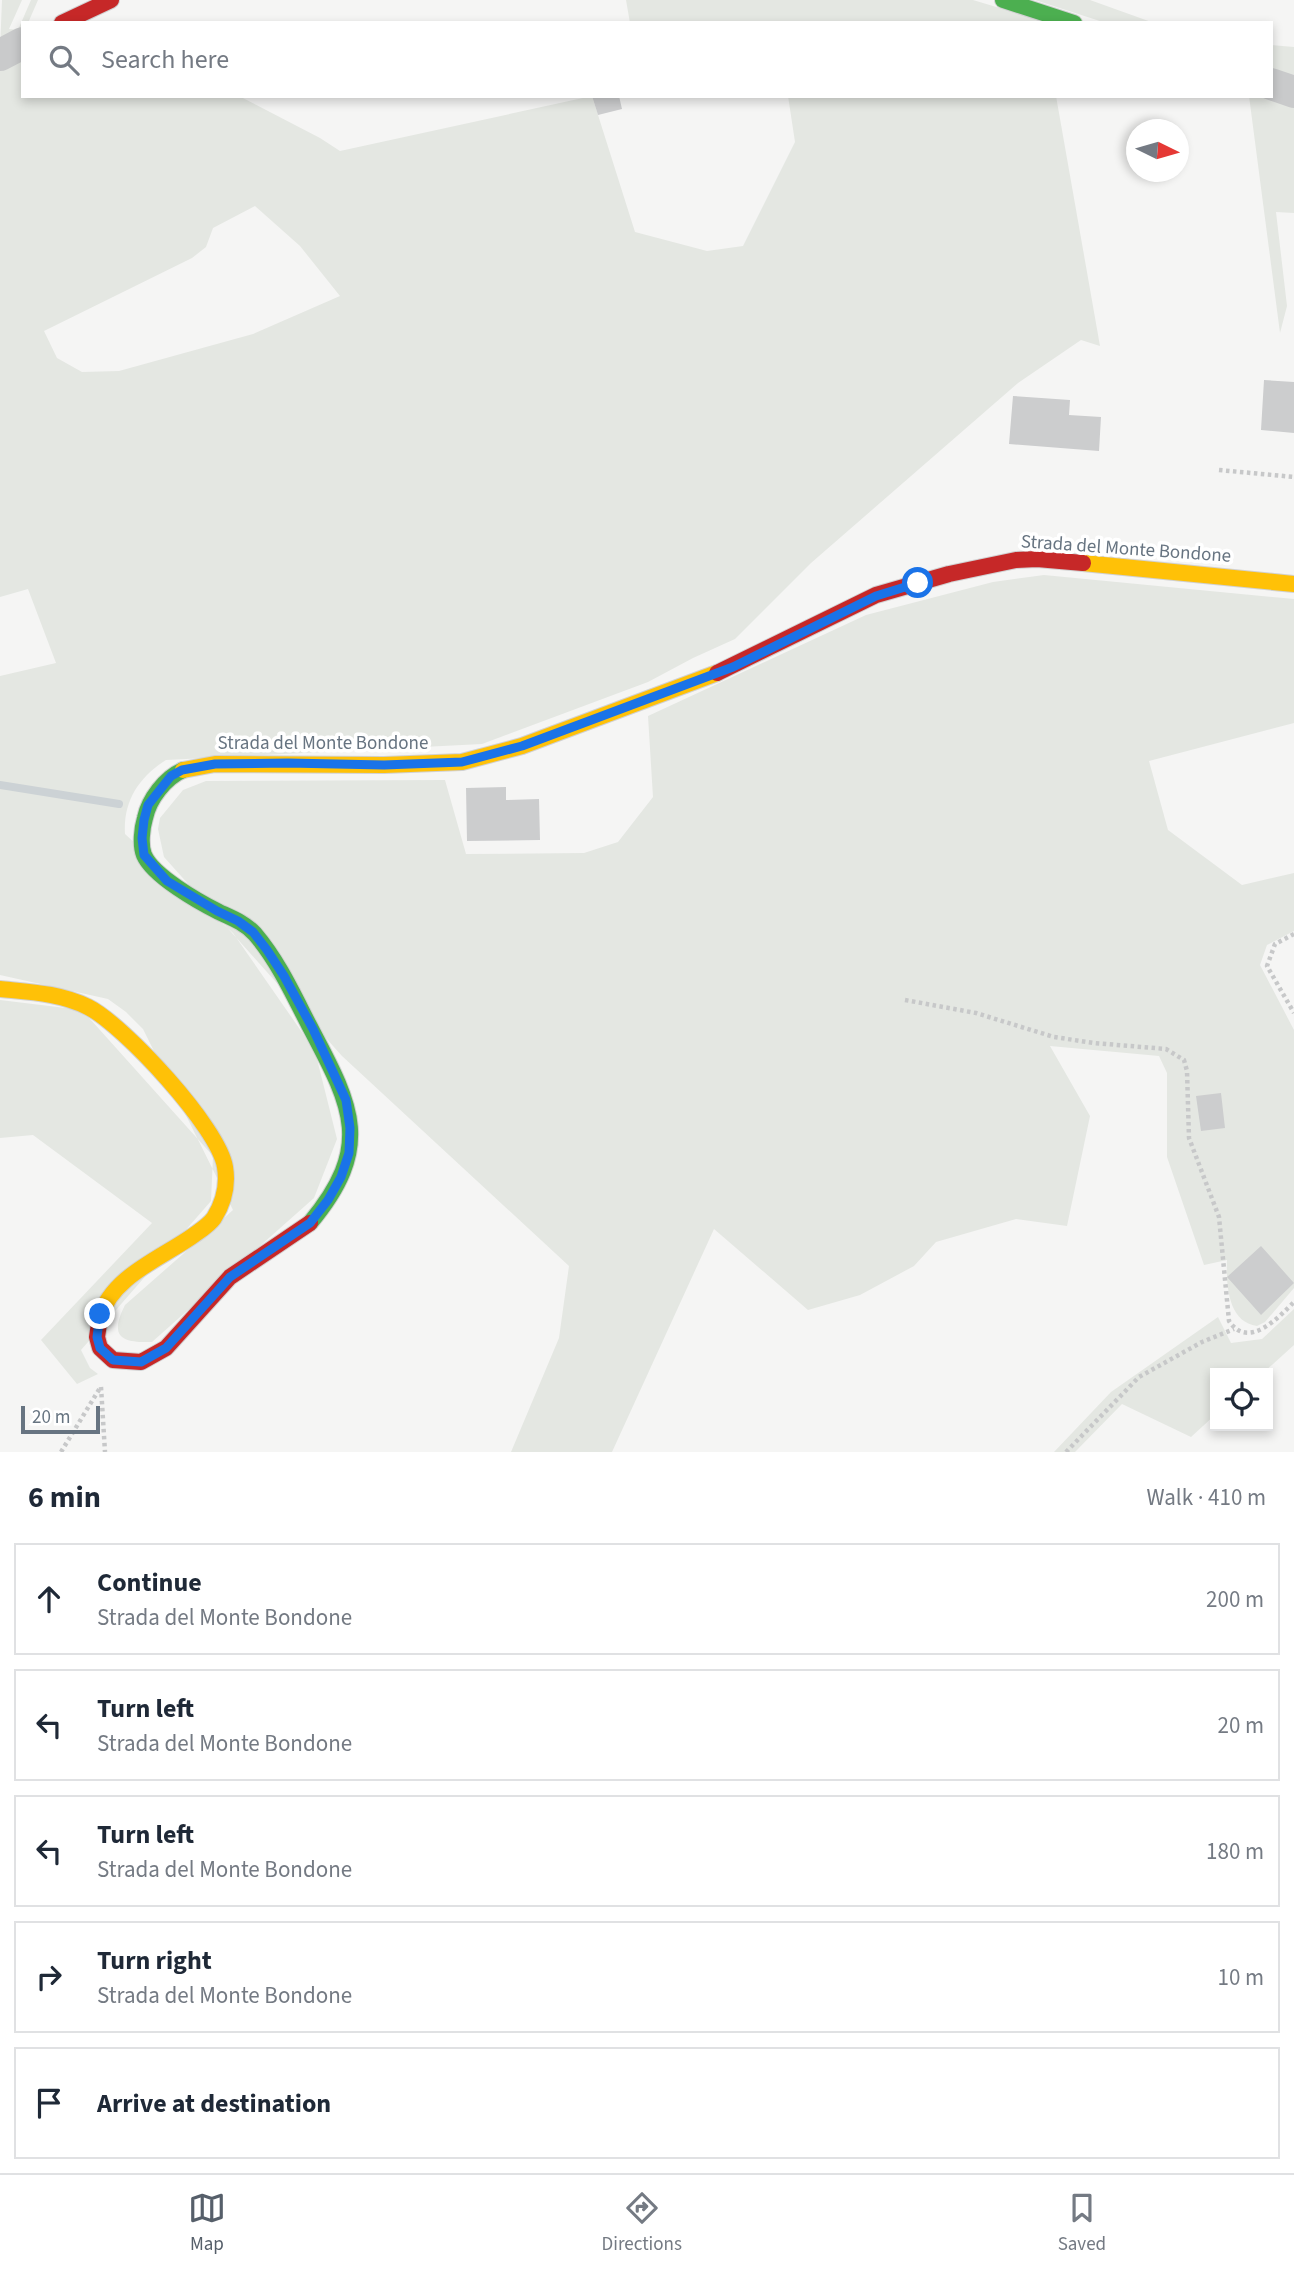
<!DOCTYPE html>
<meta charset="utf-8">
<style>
:root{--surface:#fff;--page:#f2f2f3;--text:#1f2937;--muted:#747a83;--line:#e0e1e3;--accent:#565f6a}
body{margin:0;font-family:"Source Sans 3",sans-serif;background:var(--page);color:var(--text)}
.controls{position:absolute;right:21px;bottom:21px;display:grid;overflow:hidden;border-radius:0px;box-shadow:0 4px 10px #0003}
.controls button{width:63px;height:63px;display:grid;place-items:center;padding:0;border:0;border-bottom:2px solid var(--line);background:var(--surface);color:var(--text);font:35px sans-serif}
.compass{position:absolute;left:1126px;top:119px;width:63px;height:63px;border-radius:50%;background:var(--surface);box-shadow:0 4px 10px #0003;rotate:95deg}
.scale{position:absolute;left:21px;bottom:18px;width:79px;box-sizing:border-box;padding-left:7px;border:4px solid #677481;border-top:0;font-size:19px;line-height:24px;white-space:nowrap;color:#677481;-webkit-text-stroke:5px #fff;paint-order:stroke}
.stop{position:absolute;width:21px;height:21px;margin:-16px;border:5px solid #1a73e8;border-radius:50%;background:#fff}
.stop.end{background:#1a73e8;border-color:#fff;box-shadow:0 2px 7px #0008}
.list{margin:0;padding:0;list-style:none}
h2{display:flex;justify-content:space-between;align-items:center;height:91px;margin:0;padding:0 28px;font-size:30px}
h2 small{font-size:23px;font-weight:400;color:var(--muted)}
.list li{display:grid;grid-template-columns:46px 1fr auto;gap:21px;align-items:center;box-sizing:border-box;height:112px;margin:0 14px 14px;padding:0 14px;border:2px solid var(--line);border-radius:0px}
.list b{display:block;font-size:26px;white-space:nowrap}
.list p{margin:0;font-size:23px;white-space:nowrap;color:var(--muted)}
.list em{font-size:23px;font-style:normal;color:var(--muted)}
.icon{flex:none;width:38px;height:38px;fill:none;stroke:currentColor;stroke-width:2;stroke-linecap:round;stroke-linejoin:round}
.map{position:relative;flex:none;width:1294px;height:1452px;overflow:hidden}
.search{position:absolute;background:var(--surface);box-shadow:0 4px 10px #0003;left:21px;right:21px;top:21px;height:77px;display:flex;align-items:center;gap:18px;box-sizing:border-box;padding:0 24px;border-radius:0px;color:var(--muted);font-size:26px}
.sheet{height:721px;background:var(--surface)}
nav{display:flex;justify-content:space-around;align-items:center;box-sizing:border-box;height:98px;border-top:2px solid var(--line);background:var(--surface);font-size:19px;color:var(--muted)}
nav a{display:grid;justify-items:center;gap:4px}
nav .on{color:var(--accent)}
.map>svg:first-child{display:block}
.green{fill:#e4e7e2;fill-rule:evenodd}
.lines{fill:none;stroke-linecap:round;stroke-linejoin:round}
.stream{stroke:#ccd2d5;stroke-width:8}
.building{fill:#cccdce}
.fast-casing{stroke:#d1d1d2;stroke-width:18}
.slow-casing{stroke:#d1d1d2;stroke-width:18}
.jam-casing{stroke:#d1d1d2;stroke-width:18}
.path{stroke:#c7c8c9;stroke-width:4.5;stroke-dasharray:3.5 3.5;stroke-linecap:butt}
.street{stroke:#c9cacb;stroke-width:32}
.fast{stroke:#4caf50;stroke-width:16}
.slow{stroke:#ffc107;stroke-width:16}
.jam{stroke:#c62828;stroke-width:16}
.route{stroke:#1a73e8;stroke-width:9}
.labels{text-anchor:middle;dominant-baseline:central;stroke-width:7;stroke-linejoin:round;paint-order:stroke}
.street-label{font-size:19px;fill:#677481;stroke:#fff}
</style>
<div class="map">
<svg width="1294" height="1452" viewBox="0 0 1294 1452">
<rect width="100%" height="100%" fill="#f5f5f4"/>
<path class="green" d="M2,0H22L9,29L18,30L31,0H38L28,23H23V39L0,50Z
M626,0H973L1049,23H630Z
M1035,0H1090L1154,23H1106Z
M1271,45L1294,47V84L1271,76Z
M23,55V96H239L320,138L340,151L592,96L635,232L707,251L743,246L795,142L788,96H1056L1100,346L1081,340L1018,383L811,563L735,639L693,658L648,682L482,744L166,760C139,777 123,801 125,834L233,933L315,1051L337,1139L314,1198L152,1342C121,1343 109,1337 125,1305L233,1210L143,1029L126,1012L108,999L0,975V676L56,663L28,589L0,597V65ZM255,206L300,246L340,296L253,334L119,371L82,372L57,358L44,331L192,258L206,247L213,228Z
M1249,96L1294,99V213L1276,212L1287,306L1280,333Z
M1044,575L1294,599V723L1149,761L1168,830L1242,885L1294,873V931L1267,945L1260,965L1294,1030V1288L1265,1322L1257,1326C1228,1322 1226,1285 1227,1260L1204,1265L1167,1157V1073L1159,1056L1050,1046L1090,1116L1067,1226L1016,1219L936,1242L914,1266L860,1295L808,1310L714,1229L612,1452H511L559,1338L569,1266L342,1056L164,857L158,829L160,818L183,790L206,781L445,780L466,854L584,853L618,842L653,797L648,716L866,615L993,582Z
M0,1000L82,1010L213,1156L211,1201L81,1350L90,1368L98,1374L77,1384L41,1340L152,1223L33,1135L0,1138Z
M1294,1309V1345L1263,1373H1215V1415L1191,1437L1122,1404L1075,1452H1054L1111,1392L1218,1317L1231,1343L1262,1339Z"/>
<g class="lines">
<path class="stream" d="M0,785L119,804"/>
</g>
<path class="building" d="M592,96H619L622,109L598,115Z
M1264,380L1294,382V433L1261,430Z
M1013,396L1070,400L1069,415L1101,417L1099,451L1009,444Z
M506,787V800L539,799L540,840L467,841L466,788Z
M1221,1093L1225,1128L1201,1131L1196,1096Z
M1261,1246L1294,1283L1261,1315L1227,1277Z"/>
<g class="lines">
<defs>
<path id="fast" d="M1003,0L1074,23
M183,770C165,778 149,799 145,818C142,828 140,845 144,855C153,876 199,902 219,912C232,918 245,923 255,934C278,961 293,994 309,1025C351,1105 375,1145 310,1223"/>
<path id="slow" d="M1083,563L1294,584
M183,770L215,764L384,765L462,762L522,746L717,673
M0,989C30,992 60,993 88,1007C124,1025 219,1128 225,1167C228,1185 224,1202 214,1218C209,1225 201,1230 194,1235C162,1258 112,1276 100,1317"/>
<path id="jam" d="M62,23L111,0
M717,673L876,595L949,574L1016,560L1037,559L1083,563
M100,1317L97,1337L100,1348L113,1360L141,1362L166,1348L230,1277L310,1223"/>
</defs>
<use href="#fast" class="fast-casing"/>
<use href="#slow" class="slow-casing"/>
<use href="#jam" class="jam-casing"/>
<path class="path" d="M1219,470L1294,477
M1294,934L1275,944L1267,966L1294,1013
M905,1000L976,1013L1054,1037L1094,1043L1166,1049L1184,1060L1187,1071L1189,1138L1219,1217L1229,1321C1248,1350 1278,1318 1294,1302
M101,1387L105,1452
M61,1452L100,1388
M1066,1452L1139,1377L1202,1342L1234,1329"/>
<path class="street" d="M0,55L23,43
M1271,84L1294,92"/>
<use href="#fast" class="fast"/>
<use href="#slow" class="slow"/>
<use href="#jam" class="jam"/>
</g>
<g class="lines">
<path class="route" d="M100,1314L97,1337L100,1348L113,1360L141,1362L166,1348L230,1277L310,1223L328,1200L341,1177L349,1153L350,1128L346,1100L313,1029L284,976L267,950L253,932L238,921L217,911L167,881L144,855L142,838L144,820L148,805L171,776L182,770L215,764L288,763L384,765L462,762L522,746L733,667L876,596L918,583"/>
</g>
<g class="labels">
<g class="street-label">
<text transform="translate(1126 549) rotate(4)">Strada del Monte Bondone</text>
<text x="323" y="743">Strada del Monte Bondone</text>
</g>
</g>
</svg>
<div class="controls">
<button><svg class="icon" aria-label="locate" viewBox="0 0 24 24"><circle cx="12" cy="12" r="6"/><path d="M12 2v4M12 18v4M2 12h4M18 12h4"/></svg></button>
</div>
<svg class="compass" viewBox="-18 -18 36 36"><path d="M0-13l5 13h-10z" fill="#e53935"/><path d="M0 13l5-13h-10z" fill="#747a83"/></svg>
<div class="scale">20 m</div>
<div class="stop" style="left:918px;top:583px"></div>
<div class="stop end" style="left:100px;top:1314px"></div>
<div class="search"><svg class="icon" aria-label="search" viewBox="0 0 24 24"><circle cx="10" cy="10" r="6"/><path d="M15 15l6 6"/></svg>Search here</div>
</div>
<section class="sheet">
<h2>6 min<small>Walk · 410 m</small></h2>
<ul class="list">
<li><svg class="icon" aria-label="ahead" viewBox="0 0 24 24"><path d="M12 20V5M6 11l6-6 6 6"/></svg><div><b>Continue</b><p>Strada del Monte Bondone</p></div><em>200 m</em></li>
<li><svg class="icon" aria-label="left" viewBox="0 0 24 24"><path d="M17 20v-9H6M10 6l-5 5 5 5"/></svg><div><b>Turn left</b><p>Strada del Monte Bondone</p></div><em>20 m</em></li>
<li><svg class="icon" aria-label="left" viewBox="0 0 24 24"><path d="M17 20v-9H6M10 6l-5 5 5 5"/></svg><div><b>Turn left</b><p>Strada del Monte Bondone</p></div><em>180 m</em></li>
<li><svg class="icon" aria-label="right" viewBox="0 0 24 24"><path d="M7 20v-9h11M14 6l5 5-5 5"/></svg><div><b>Turn right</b><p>Strada del Monte Bondone</p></div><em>10 m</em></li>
<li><svg class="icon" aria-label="arrive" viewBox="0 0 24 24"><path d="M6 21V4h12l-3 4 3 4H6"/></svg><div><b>Arrive at destination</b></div></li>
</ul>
</section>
<nav>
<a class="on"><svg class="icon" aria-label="map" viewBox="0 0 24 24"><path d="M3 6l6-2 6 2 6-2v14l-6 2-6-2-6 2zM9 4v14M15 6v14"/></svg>Map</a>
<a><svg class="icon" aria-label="directions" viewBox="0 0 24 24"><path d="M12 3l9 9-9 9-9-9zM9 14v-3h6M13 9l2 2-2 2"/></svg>Directions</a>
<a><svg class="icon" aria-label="saved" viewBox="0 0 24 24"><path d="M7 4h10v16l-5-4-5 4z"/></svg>Saved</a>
</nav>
